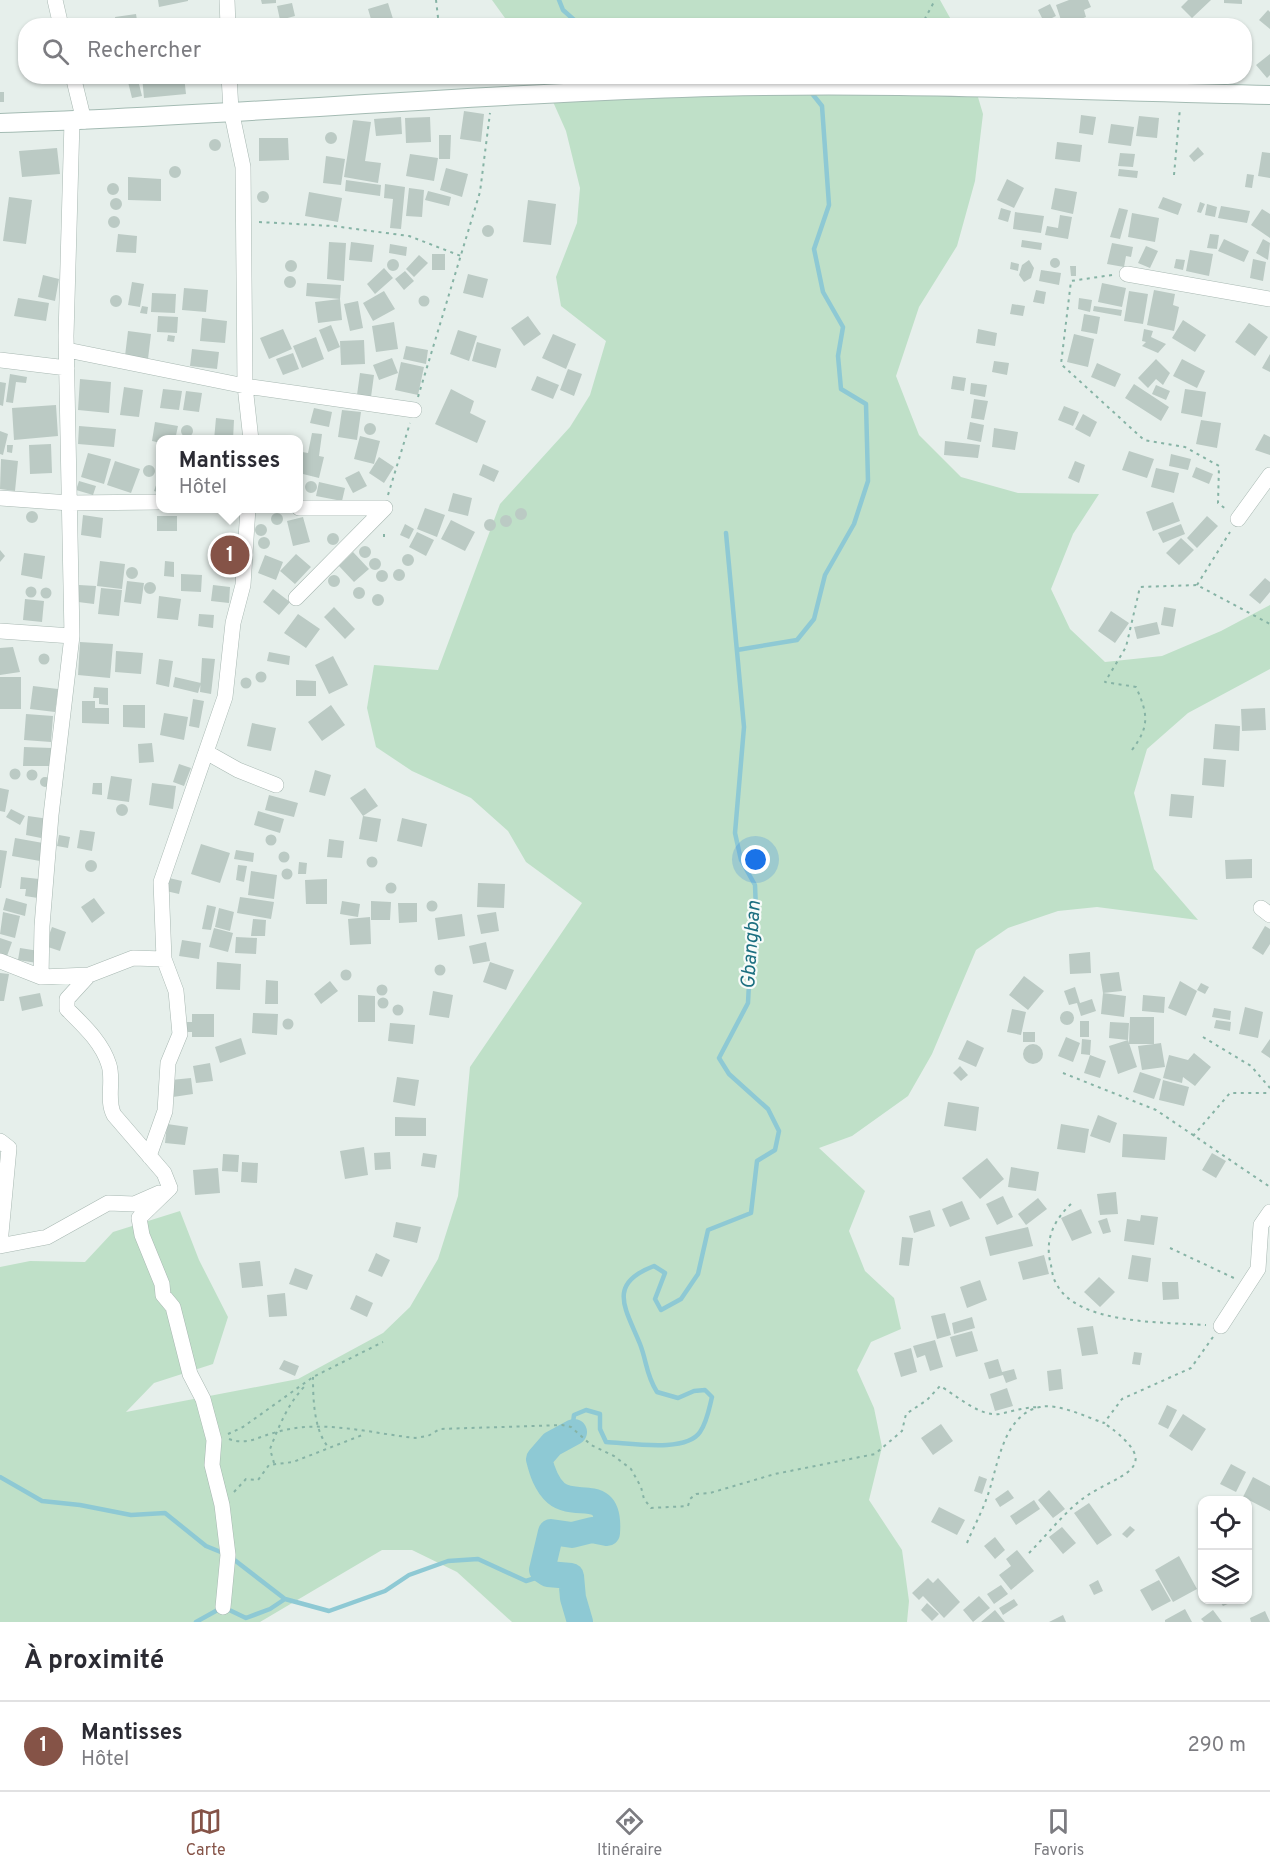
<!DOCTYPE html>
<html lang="fr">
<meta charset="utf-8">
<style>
:root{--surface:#fff;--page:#f2f2f3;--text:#2b2b33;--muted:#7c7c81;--line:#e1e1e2;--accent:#855347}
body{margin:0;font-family:Overpass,sans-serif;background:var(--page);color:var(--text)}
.controls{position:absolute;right:18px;bottom:18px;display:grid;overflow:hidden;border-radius:12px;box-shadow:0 2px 4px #0004}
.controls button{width:54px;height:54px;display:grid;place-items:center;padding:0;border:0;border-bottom:2px solid var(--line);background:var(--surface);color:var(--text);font:30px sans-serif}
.you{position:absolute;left:756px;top:860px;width:21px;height:21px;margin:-15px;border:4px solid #fff;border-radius:50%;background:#1a73e8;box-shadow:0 0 0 9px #1a73e833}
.badge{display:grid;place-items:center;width:39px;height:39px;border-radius:50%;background:var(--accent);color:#fff;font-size:20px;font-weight:700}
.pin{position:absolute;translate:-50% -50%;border:3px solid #fff;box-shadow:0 2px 6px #0006}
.popup{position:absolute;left:156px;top:435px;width:147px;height:78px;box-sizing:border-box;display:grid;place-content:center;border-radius:12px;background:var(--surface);filter:drop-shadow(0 2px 4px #0005);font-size:20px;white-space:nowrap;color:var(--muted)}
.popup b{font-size:22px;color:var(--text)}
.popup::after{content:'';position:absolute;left:50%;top:100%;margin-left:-12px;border:12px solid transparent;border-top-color:var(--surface)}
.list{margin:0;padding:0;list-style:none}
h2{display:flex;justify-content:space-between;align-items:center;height:78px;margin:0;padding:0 24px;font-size:26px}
h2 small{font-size:20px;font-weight:400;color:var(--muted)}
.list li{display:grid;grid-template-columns:39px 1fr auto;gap:18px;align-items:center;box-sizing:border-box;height:90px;padding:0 24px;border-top:2px solid var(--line)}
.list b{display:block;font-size:22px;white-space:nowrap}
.list p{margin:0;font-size:20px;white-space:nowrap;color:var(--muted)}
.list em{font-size:20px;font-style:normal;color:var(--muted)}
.icon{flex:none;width:33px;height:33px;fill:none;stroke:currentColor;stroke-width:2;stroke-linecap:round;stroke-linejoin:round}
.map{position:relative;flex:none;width:1270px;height:1622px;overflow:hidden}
.search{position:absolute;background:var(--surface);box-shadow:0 2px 4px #0004;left:18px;right:18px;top:18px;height:66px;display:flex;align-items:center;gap:15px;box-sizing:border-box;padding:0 21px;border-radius:24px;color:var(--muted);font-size:22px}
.sheet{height:168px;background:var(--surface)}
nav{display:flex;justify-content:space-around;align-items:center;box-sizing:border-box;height:84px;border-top:2px solid var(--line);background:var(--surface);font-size:16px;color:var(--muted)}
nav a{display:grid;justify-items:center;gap:3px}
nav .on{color:var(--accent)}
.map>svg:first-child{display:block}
.green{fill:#bfe0c8}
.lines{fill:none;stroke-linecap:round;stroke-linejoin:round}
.stream{stroke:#8ec9d4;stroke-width:4.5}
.river{stroke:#8ec9d4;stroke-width:26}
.building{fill:#bbcac4}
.street-casing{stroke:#a8b8b2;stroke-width:16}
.secondary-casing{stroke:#a4bbb3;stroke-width:20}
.path{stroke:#86b3a5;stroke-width:2;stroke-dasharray:3 4.5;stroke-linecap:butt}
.street{stroke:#fff;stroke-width:15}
.secondary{stroke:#fff;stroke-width:18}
.labels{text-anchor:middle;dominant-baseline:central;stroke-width:4.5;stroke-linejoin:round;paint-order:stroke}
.water-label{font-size:20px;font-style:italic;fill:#1c6f80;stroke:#f7fbf9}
</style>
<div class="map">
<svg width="1270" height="1622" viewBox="0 0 1270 1622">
<rect width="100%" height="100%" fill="#e6efeb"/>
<path class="green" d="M492,0H940L954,25H510Z
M542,77H972L983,114L975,181L957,246L919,307L896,376L919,435L961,477L1018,493L1099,494L1073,534L1051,589L1070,629L1105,662L1162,656L1221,631L1270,605V669L1188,713L1147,749L1134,793L1154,869L1198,920L1097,907L1058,911L1008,928L976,950L932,1054L908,1096L852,1136L819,1148L865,1191L849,1231L865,1271L894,1298L901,1329L871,1342L857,1370L874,1408L882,1447L869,1500L902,1550L909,1601L907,1622H512L457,1572L412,1550H382L260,1622H0V1267L30,1261L85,1262L113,1232L180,1211L199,1260L228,1317L213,1364L154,1383L126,1412L298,1379L383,1333L410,1307L438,1259L458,1196L470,1067L582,903L526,862L508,831L471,798L412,771L376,747L367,708L374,665L438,670L500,504L570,427L590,395L606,341L561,306L556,277L577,223L580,188L566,131Z"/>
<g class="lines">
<path class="stream" d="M559,0L563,10L581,26
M737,650L797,640L814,619L825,575L854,524L868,481L866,404L841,389L838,356L843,327L823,292L814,249L829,205L822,106L810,91
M576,1429L573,1423L574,1415L586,1410L600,1414V1429L606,1442C630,1443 686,1453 700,1432C707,1422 709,1409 712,1397L705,1390L694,1391L678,1398L657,1392C646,1375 647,1362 640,1344C626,1309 606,1284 654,1266L665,1273L655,1299L661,1310L681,1299L698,1274L708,1230L751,1213L757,1161L775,1150L779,1131L768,1109L729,1074L719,1058L748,1003L750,964L757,936L755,885L741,860L735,833L744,727L726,533
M0,1477L42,1501L80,1505L131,1515L165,1513L206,1546L228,1555L285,1599L329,1611L385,1591L409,1575L448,1561L478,1559L526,1581L548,1574
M196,1622L223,1607L246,1618L270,1609L285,1599"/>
<path class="river" d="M574,1432L552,1444L539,1459C542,1471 546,1484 556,1493C576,1510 611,1484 607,1533L592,1530L572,1535L551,1532L542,1570L548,1574L571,1576L573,1598L580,1622"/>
</g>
<path class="building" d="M158,0H188V1L159,7Z
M261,0H276V3L262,4Z
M1069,0H1088L1091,7L1084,10L1086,17L1076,21L1077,26H1063L1056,5Z
M1188,0H1211L1192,18L1181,7Z
M1224,0H1242V4L1224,3Z
M292,3L295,16L280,20L277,6Z
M388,3L394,22L373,26L368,9Z
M1050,4L1056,16L1052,18L1055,26H1046L1038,10Z
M1268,10L1270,12V29L1259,20Z
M136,14L138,26H116L115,17Z
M1204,19L1221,22L1220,26H1203Z
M26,44V66L22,67L18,45Z
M1270,54V75L1267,78L1256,65Z
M82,76H111L112,82L96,84V79L83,81Z
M133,76H137L142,96L132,98L127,78Z
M142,76H184L186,94L144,98Z
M386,76H397L391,82Z
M405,76H419L409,83Z
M1186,76H1216V81L1186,79Z
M0,92H4V102H0Z
M464,111L484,114L481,142L460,139Z
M1081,115L1096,117L1093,135L1079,133Z
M1139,116L1159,118L1157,138L1136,136Z
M401,117L402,134L376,136L374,119Z
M430,117L431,142L406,143L405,118Z
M353,120L371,122L365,161L381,163L378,183L344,177Z
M1111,124L1134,127L1131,146L1108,143Z
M325 138a6 6 0 1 1 12 0a6 6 0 1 1-12 0Z
M439,135H451L450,159H439Z
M259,138H288L289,160L259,161Z
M209 145a6 6 0 1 1 12 0a6 6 0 1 1-12 0Z
M1057,142L1082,145L1080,162L1055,159Z
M1198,147L1204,154L1194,162L1189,156Z
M57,148L60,174L22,177L19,151Z
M1262,152L1270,153V178L1258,176Z
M1120,153L1135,154L1133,167L1118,166Z
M410,154L438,158L434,181L406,176Z
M326,156L345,159L341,185L323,183Z
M169 172a6 6 0 1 1 12 0a6 6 0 1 1-12 0Z
M446,168L468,174L462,197L440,190Z
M1119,169L1138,171L1137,178L1118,176Z
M1247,174L1254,175L1252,188L1245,187Z
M128,177L161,179V201L128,200Z
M1007,179L1024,188L1014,208L997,200Z
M346,180L381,185L380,196L345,191Z
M107 189a6 6 0 1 1 12 0a6 6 0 1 1-12 0Z
M385,184L405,187L401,229L390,228L393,199L384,198Z
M409,188L424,190L422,217L406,216Z
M1055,188L1077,192L1073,214L1051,209Z
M257 197a6 6 0 1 1 12 0a6 6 0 1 1-12 0Z
M428,191L451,197L449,206L425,200Z
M309,192L342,198L338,222L305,216Z
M9,197L32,200L26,244L3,241Z
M1163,197L1182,204L1178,215L1158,208Z
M110 204a6 6 0 1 1 12 0a6 6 0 1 1-12 0Z
M528,200L556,204L551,245L523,242Z
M1200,202L1205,204L1201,213L1197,212Z
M1207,204L1217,207L1215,217L1205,215Z
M1221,206L1250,211L1247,223L1218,218Z
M1001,208L1011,211L1008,222L998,219Z
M1119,208L1128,210L1120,239L1110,237Z
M1262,209L1270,214V238L1251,225Z
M1015,212L1044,216L1041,233L1013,229Z
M1132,213L1159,218L1155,242L1128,237Z
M1060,215L1072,217L1068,239L1045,235L1047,226L1058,228Z
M108 222a6 6 0 1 1 12 0a6 6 0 1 1-12 0Z
M482 231a6 6 0 1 1 12 0a6 6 0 1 1-12 0Z
M118,234L137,236L136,253L116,252Z
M1210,234L1219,235L1217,249L1207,248Z
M1224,239L1249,251L1244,262L1218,251Z
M1263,239L1270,243L1268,260L1256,253Z
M1022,240L1042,243L1041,250L1021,247Z
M329,242L346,243L344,281L327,279Z
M351,242L374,245L372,262L349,260Z
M1112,243L1133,247L1131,257L1126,256L1124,267L1107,264Z
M390,244L407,247L406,256L389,253Z
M1146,246L1158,251L1150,268L1138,263Z
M1190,250L1213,254L1209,276L1186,271Z
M432,254H445V270H432Z
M419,255L428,263L414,277L406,269Z
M1050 263a5 5 0 1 1 10 0a5 5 0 1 1-10 0Z
M387 265a6 6 0 1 1 12 0a6 6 0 1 1-12 0Z
M1176,259L1185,260L1183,270L1174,268Z
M1253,259L1266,262L1263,281L1250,278Z
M1029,260L1034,268L1031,278L1024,282L1019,275L1022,265Z
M285 266a6 6 0 1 1 12 0a6 6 0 1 1-12 0Z
M1011,262L1019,264L1018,271L1010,269Z
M1070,266H1076V276H1071Z
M384,268L393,278L375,294L367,284Z
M1041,270L1061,273L1059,285L1039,281Z
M405,271L414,281L404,290L395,279Z
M468,274L488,279L483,298L463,293Z
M43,275L59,279L55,301L38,297Z
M284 282a6 6 0 1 1 12 0a6 6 0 1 1-12 0Z
M132,282L144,284L140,307L128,305Z
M307,283L341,285L340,299L306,296Z
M1102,283L1126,288L1122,307L1098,302Z
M184,288L208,290L206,312L182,310Z
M1036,290L1046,292L1044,304L1033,302Z
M1154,290L1175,294L1173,305L1179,307L1174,331L1147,325Z
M384,291L395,309L373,321L363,303Z
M1129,291L1148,294L1143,324L1124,321Z
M152,293L176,294L175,313L151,312Z
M110 301a6 6 0 1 1 12 0a6 6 0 1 1-12 0Z
M418.5 301a5.5 5.5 0 1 1 11 0a5.5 5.5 0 1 1-11 0Z
M18,298L49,303L46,321L14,316Z
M1079,298L1092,300L1090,312L1078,309Z
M340,299L342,320L318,323L315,302Z
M358,301L363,328L350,331L344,304Z
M1012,304L1025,306L1023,316L1010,314Z
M142,306L148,307L147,314L140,313Z
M1094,306L1122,310L1121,316L1093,311Z
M1084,314L1100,317L1097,334L1081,331Z
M158,316L178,317L177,333L157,332Z
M528,316L541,334L524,346L511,328Z
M202,318L227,321L225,343L200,341Z
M1183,320L1206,335L1195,352L1172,338Z
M394,322L398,349L376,352L372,326Z
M1249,323L1268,337L1255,356L1235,342Z
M331,325L340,347L328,352L319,330Z
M283,329L292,349L269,359L260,338Z
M978,329L997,333L995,346L976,343Z
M1144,329L1153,331L1151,337L1166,344L1158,353L1142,346L1146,342L1142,341Z
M458,330L477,336L469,361L450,354Z
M128,331L151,334L148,359L125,356Z
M553,334L576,344L566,369L542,358Z
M1074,334L1094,339L1088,367L1067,362Z
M168,335L175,336L174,342L167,341Z
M316,337L324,359L302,368L293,346Z
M364,340L365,364L341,365L340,341Z
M477,342L501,349L496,368L472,361Z
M406,346L428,350L426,364L403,359Z
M192,349L219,352L217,369L190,366Z
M293,353L299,369L283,375L276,359Z
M1270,354V372L1262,368Z
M392,358L398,373L379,380L373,365Z
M1156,359L1170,373L1163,385L1156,379L1148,388L1138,378Z
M1182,359L1205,371L1197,388L1173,376Z
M994,361L1009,363L1007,375L992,372Z
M401,362L424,367L418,395L395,390Z
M1097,363L1121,374L1115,387L1091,377Z
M568,369L582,374L574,396L560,390Z
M360,373L374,375L371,397L357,395Z
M10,374L27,377L26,383L16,382L13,403L6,402Z
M537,376L559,385L553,399L531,390Z
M953,376L966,378L964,391L951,389Z
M80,379L111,382L109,413L78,410Z
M0,382L6,383L3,406L0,405Z
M971,383L987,385L985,397L970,394Z
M1134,384L1169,407L1161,421L1125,398Z
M1156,385L1170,391L1166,400L1152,394Z
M124,387L143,390L139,417L120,415Z
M163,389L182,391L179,410L160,408Z
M451,389L474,401L470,413L486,421L477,443L435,424Z
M1185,389L1206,392L1202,417L1181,413Z
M186,391L202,393L199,412L183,410Z
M974,399L988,401L984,420L971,418Z
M56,405L58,436L14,440L12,408Z
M1064,406L1079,412L1073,426L1058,420Z
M314,408L332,412L329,427L310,423Z
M342,410L361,412L357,440L338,437Z
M1083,414L1097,422L1090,437L1075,429Z
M216,418L234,420L233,440H214Z
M1201,420L1221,423L1217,448L1196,444Z
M155,422L178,426L175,440H161V443L152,441Z
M970,422L984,425L981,442L967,439Z
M364 429a6 6 0 1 1 12 0a6 6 0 1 1-12 0Z
M181 431a6 6 0 1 1 12 0a6 6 0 1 1-12 0Z
M79,426L116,429L114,447L78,444Z
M994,428L1018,432L1015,450L992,447Z
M0,431L8,434L3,455L0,454Z
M312,433L322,434L319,456L324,457L319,478L299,473L302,452L308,453Z
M1264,434L1270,437V455L1255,450Z
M360,436L380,441L374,464L354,459Z
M945,441L980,445L978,458L944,455Z
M51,444L52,473L30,474L29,445Z
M7,445H13L12,453L7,452Z
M1129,451L1154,459L1147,478L1122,470Z
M88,453L111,459L104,484L81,477Z
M1171,454L1191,459L1188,470L1169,466Z
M379,457L394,467L384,483L369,473Z
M1,459L18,461L15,491L0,489Z
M115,461L140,469L131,493L107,485Z
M1075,461L1085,465L1079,483L1068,478Z
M483,464L499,471L494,482L479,475Z
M143 471a6 6 0 1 1 12 0a6 6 0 1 1-12 0Z
M1196,467L1213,474L1209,484L1192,477Z
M1156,468L1179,473L1174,493L1151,487Z
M161,471V493L154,491Z
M359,471L367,486L353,493L345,478Z
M305 487a6 6 0 1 1 12 0a6 6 0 1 1-12 0Z
M79,481L96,486L93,495L76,490Z
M319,482L345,488L342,501L316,496Z
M453,493L472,498L468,516L448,511Z
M1173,502L1180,521L1153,531L1146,512Z
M425,508L445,515L437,537L417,529Z
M515 514a6 6 0 1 1 12 0a6 6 0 1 1-12 0Z
M26 517a6 6 0 1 1 12 0a6 6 0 1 1-12 0Z
M271 519a6 6 0 1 1 12 0a6 6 0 1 1-12 0Z
M83,515L103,518L101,538L81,535Z
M500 521a6 6 0 1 1 12 0a6 6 0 1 1-12 0Z
M157,516H177V531H157Z
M1207,516L1218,526L1197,548L1187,538Z
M303,517L310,542L293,546L287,521Z
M484 525a6 6 0 1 1 12 0a6 6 0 1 1-12 0Z
M451,520L475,532L465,551L441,539Z
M405,524L414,529L409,539L400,535Z
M1181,524L1185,534L1163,543L1158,533Z
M255 530a6 6 0 1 1 12 0a6 6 0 1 1-12 0Z
M417,532L434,540L426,556L409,547Z
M327 539a6 6 0 1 1 12 0a6 6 0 1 1-12 0Z
M258 543a6 6 0 1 1 12 0a6 6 0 1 1-12 0Z
M1181,538L1194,550L1179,565L1166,553Z
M219,542L236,543L234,566L217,564Z
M359 552a6 6 0 1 1 12 0a6 6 0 1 1-12 0Z
M0,550L5,556L0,562Z
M353,552L369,569L354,582L339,566Z
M24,553L45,556L42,579L21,575Z
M296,554L311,567L295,584L280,571Z
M402 560a6 6 0 1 1 12 0a6 6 0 1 1-12 0Z
M265,555L283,562L276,580L258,573Z
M369 564a6 6 0 1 1 12 0a6 6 0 1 1-12 0Z
M100,561L125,564L122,589L97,586Z
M165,561L174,562V577L164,576Z
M126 573a6 6 0 1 1 12 0a6 6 0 1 1-12 0Z
M393 575a6 6 0 1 1 12 0a6 6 0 1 1-12 0Z
M376 576a6 6 0 1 1 12 0a6 6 0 1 1-12 0Z
M181,574L202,575L201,592L181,591Z
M328 581a6 6 0 1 1 12 0a6 6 0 1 1-12 0Z
M1265,578L1270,582V592L1260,604L1249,595Z
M127,581L144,583L141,604L124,602Z
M144 588a6 6 0 1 1 12 0a6 6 0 1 1-12 0Z
M79,585L96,586L94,604L78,602Z
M213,585L230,587L229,603L211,601Z
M25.5 592a5.5 5.5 0 1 1 11 0a5.5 5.5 0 1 1-11 0Z
M353 593a6 6 0 1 1 12 0a6 6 0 1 1-12 0Z
M40.5 593a5.5 5.5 0 1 1 11 0a5.5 5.5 0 1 1-11 0Z
M101,588L122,590L119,616L98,614Z
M273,589L290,602L279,615L263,602Z
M372 600a6 6 0 1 1 12 0a6 6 0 1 1-12 0Z
M159,596L181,599L178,620L157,618Z
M25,599L44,601L42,622L23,620Z
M334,607L355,629L345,639L324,617Z
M1164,607L1176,609L1173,627L1161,625Z
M1111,611L1129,623L1115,643L1098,631Z
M199,614L214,615L213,628L198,626Z
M298,614L320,629L306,648L284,633Z
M1157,622L1160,634L1137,639L1134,627Z
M80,642L113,644L110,678L78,675Z
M13,647L20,672L0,675V648Z
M116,651L143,653L141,674L115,672Z
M269,652L290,656L289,665L267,661Z
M38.5 659a5.5 5.5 0 1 1 11 0a5.5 5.5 0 1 1-11 0Z
M333,656L348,685L329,694L315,665Z
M202,658L215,659L211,694L200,692Z
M159,659L173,661L169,687L156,684Z
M255.5 677a5.5 5.5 0 1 1 11 0a5.5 5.5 0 1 1-11 0Z
M0,677H21V709H0Z
M175,677L201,683L198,693L173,687Z
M240.5 683a5.5 5.5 0 1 1 11 0a5.5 5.5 0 1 1-11 0Z
M296,680L316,681V696H296Z
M33,686L58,689L55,712L30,709Z
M94,687L108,688V705L99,704V698H93Z
M193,699L204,701L199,728L189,726Z
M82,701H95V708H109V724L82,723Z
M123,705H145V728L123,727Z
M331,705L345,725L322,741L308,722Z
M1265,708L1266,730L1242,731L1241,709Z
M164,713L188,717L184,740L160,735Z
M26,714L53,716L51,742L24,740Z
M252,723L276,728L271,751L247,746Z
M1215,724L1240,726L1239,751L1213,749Z
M152,743L154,762L139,763L138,744Z
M24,747L52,748L51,766H23Z
M1204,758L1226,760L1224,787L1202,785Z
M179,764L191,768L184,786L173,782Z
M9.5 774a5.5 5.5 0 1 1 11 0a5.5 5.5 0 1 1-11 0Z
M26.5 775a5.5 5.5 0 1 1 11 0a5.5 5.5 0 1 1-11 0Z
M315,770L331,775L325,796L309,792Z
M111,776L132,779L129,802L107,799Z
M40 782a5 5 0 1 1 10 0a5 5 0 1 1-10 0Z
M93,783H102V795L92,794Z
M152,783L176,786L173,809L149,805Z
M0,788L9,790L5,812L0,811Z
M365,788L378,806L363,816L350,798Z
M1171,794L1194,796L1192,818L1169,816Z
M269,795L298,803L294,817L265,810Z
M116 810a6 6 0 1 1 12 0a6 6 0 1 1-12 0Z
M11,809L25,816L20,825L6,817Z
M258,811L284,819L280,833L254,825Z
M28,816L49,819L46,839L26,835Z
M363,816L381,819L377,842L359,839Z
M402,818L427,824L422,847L397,841Z
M80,830L95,832L92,851L77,848Z
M265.5 840a5.5 5.5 0 1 1 11 0a5.5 5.5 0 1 1-11 0Z
M59,835L70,837L68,848L57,846Z
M15,838L43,843L40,861L12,856Z
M329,839L344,841L342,858L327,857Z
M201,844L230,853L220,883L191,874Z
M0,850L7,851L1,888H0Z
M236,850L254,853L253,862L234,859Z
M278.5 857a5.5 5.5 0 1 1 11 0a5.5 5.5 0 1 1-11 0Z
M366.5 862a5.5 5.5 0 1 1 11 0a5.5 5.5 0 1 1-11 0Z
M1252,859V878L1226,879L1225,860Z
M85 866a6 6 0 1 1 12 0a6 6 0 1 1-12 0Z
M299,862L307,863L306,874H298Z
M238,865L247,866L244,882L236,880Z
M281.5 874a5.5 5.5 0 1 1 11 0a5.5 5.5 0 1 1-11 0Z
M251,871L277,875L274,899L248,895Z
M21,877L39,879L38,898L25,896L26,889H20Z
M169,878L182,881L179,894L166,891Z
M327,879V904H306L305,880Z
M385.5 888a5.5 5.5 0 1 1 11 0a5.5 5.5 0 1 1-11 0Z
M478,883L505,884L504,908L477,907Z
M240,897L274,902L271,919L237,913Z
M6,898L27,904L25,916L3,910Z
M94,898L105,913L92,923L81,907Z
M426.5 906a5.5 5.5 0 1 1 11 0a5.5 5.5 0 1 1-11 0Z
M342,901L360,904L358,917L340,914Z
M371,901L391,902L390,920H371Z
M398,903H417V922L399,923Z
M207,905L216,907L211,930L202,929Z
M219,908L234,912L230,931L215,927Z
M3,912L20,916L15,938L0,934Z
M496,912L499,931L481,934L477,915Z
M462,914L465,936L438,940L435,918Z
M370,917L371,944L350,945L348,919Z
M253,919L266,920L265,936H251Z
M1265,926L1270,929V944L1263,955L1252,948Z
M52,927L66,932L60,951L45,946Z
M214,928L233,933L228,952L209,947Z
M236,937L257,938L256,954L235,953Z
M0,938L12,942L7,956L0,953Z
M182,940L201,943L199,959L179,956Z
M486,942L490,961L473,964L469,946Z
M20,948L39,951L37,963L18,960Z
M1090,952L1091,973L1070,974L1069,954Z
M217,962L241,964L240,990L216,989Z
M490,962L514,970L506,990L483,982Z
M434.5 970a5.5 5.5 0 1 1 11 0a5.5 5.5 0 1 1-11 0Z
M340.5 975a5.5 5.5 0 1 1 11 0a5.5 5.5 0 1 1-11 0Z
M1119,972L1122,991L1103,993L1100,974Z
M0,973L9,974L4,1001H0Z
M1024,976L1044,991L1028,1010L1009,995Z
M266,980L278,981V1004H265Z
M330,981L338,991L321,1004L314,994Z
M1180,981L1197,991L1186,1016L1168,1008Z
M1201,983L1209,987L1205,994L1197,990Z
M376.5 990a5.5 5.5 0 1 1 11 0a5.5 5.5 0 1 1-11 0Z
M1075,987L1080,1003L1092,999L1096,1011L1081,1016L1077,1003L1069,1005L1064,991Z
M433,991L453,995L449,1018L429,1015Z
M40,993L43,1006L22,1011L19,997Z
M1103,993L1126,996L1124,1017L1101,1014Z
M358,995L375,996V1022H358Z
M1143,995L1165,997L1164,1013L1142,1011Z
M377.5 1003a5.5 5.5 0 1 1 11 0a5.5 5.5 0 1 1-11 0Z
M392.5 1010a5.5 5.5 0 1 1 11 0a5.5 5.5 0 1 1-11 0Z
M1245,1007L1263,1012L1258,1038L1239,1034Z
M1214,1008L1231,1011L1230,1020L1212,1017Z
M1012,1009L1026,1012L1021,1035L1007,1032Z
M1060 1018a7 7 0 1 1 14 0a7 7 0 1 1-14 0Z
M253,1013L278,1014L277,1035L252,1033Z
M192,1014H214V1037H192V1032H186V1022H192Z
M1130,1017H1154V1044L1161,1043L1165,1067L1142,1070L1138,1046L1154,1044H1129Z
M282.5 1024a5.5 5.5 0 1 1 11 0a5.5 5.5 0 1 1-11 0Z
M1216,1020L1231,1022L1230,1031L1214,1028Z
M1080,1021H1089V1037H1080Z
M1110,1022L1129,1023L1128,1040L1109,1038Z
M390,1023L415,1025L413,1044L388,1041Z
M1023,1032H1035V1042H1023Z
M1066,1037L1080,1043L1073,1062L1058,1056Z
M241,1038L246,1054L220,1063L215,1047Z
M1082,1039L1091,1040L1090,1055L1081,1054Z
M1270,1039V1058L1261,1052Z
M967,1040L984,1048L976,1067L958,1059Z
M1128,1040L1137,1067L1118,1074L1109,1046Z
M1023 1054a10 10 0 1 1 20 0a10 10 0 1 1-20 0Z
M1194,1053L1211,1067L1195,1086L1183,1077L1182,1083L1163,1078L1169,1055L1188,1060Z
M1090,1055L1106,1061L1100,1078L1084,1073Z
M210,1063L213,1081L196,1083L193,1066Z
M960,1066L968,1075L961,1081L953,1073Z
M1140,1072L1161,1079L1154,1099L1133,1092Z
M397,1077L419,1080L415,1106L393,1102Z
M191,1078L193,1094L173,1097L171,1080Z
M1163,1080L1189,1087L1184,1106L1159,1100Z
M948,1102L979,1107L976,1131L944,1126Z
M1098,1115L1117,1123L1110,1143L1090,1136Z
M395,1117L426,1118V1136H395Z
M167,1124L188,1127L185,1145L165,1143Z
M1061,1124L1089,1129L1085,1153L1057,1149Z
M1123,1134L1167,1137L1165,1160L1122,1157Z
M364,1147L368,1175L345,1179L340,1151Z
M390,1152L391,1169L375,1170L374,1153Z
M423,1153L437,1155L435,1168L421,1166Z
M1212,1153L1226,1161L1216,1178L1202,1170Z
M223,1154L239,1155L238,1172L222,1171Z
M987,1158L1004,1179L980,1199L962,1178Z
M242,1162L258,1163L257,1183L241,1182Z
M1011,1167L1039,1172L1036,1191L1008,1187Z
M218,1168L220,1193L195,1195L193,1170Z
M1116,1192L1118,1214L1100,1215L1097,1194Z
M1003,1196L1013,1217L997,1225L986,1204Z
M1038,1198L1047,1209L1026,1225L1018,1214Z
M962,1201L970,1219L950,1227L942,1209Z
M1081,1209L1092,1233L1072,1241L1061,1218Z
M930,1210L935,1226L914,1233L909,1216Z
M1141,1215L1158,1217L1154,1245L1124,1241L1127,1219L1140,1221Z
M1107,1218L1111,1232L1103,1234L1098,1221Z
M396,1222L421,1227L417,1243L393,1237Z
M1028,1227L1033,1246L990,1256L985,1237Z
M902,1237L913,1238L909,1266L899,1265Z
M376,1253L390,1260L382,1277L368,1271Z
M1044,1255L1049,1274L1023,1280L1018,1262Z
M1132,1255L1151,1258L1148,1282L1128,1279Z
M260,1261L263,1286L242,1288L239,1263Z
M295,1268L313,1275L307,1290L289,1284Z
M1099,1277L1115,1292L1100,1307L1084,1292Z
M980,1280L987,1300L967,1308L960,1287Z
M1162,1282H1178L1179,1299L1163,1300Z
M285,1293L287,1316L269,1317L267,1295Z
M356,1295L373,1303L367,1317L350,1309Z
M945,1313L951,1335L937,1339L931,1316Z
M972,1317L975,1328L954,1334L952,1323Z
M1093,1326L1098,1354L1082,1356L1077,1328Z
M972,1331L978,1351L956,1357L950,1337Z
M935,1340L943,1367L930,1371L925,1355L917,1358L913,1346Z
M911,1348L917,1372L901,1377L894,1353Z
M1134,1352L1142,1353L1140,1365L1132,1364Z
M998,1359L1002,1372L1014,1369L1017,1379L1006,1383L1003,1375L989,1379L984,1363Z
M284,1360L299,1366L295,1376L279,1369Z
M1061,1369L1063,1389L1049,1391L1047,1371Z
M1007,1388L1013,1406L995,1411L990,1394Z
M1167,1405L1177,1410L1168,1429L1158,1424Z
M1183,1414L1206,1429L1192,1451L1169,1436Z
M941,1424L953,1441L933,1455L921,1438Z
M1231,1464L1246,1472L1236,1492L1220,1484Z
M979,1476L987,1479L982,1494L974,1491Z
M1253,1477L1270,1486V1511L1243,1497Z
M1008,1490L1014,1498L1000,1507L995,1499Z
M1049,1490L1065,1509L1053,1518L1038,1500Z
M1034,1500L1040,1509L1016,1525L1010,1516Z
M1089,1503L1112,1535L1097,1545L1074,1513Z
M939,1507L965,1520L957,1535L931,1522Z
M1130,1526L1135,1530L1127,1538L1122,1534Z
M1062,1527L1076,1543L1063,1554L1049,1537Z
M995,1537L1005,1550L995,1559L984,1546Z
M1017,1550L1034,1571L1011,1590L999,1575L1011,1566L1006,1559Z
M1179,1556L1197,1589L1173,1602L1155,1570Z
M928,1578L933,1583L938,1578L960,1602L944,1618L923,1596L919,1600L912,1593Z
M1098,1580L1103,1591L1094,1595L1089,1585Z
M1159,1580L1171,1601L1152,1611L1140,1590Z
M1001,1585L1008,1594L994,1604L987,1594Z
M979,1596L990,1608L973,1622L963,1610Z
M1014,1599L1018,1605L1003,1615L999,1608Z
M1219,1600H1237L1223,1606Z
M927,1603L939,1614L932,1621L921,1610Z
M1185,1609L1192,1622H1165V1620Z
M995,1610L1005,1622H981Z
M1213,1610L1222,1622H1204L1201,1619Z
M1265,1611L1270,1622H1251L1250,1618Z
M1063,1615L1066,1622H1049Z"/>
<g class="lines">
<defs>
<path id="street" d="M55,0L61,26
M227,0L228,26
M73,76L84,121
M229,76L231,110L243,167L245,386L251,440
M1127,274L1270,299
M67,350L245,386L414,410
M0,360L67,368
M0,498L70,503L161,502
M299,508H385
M1238,519L1270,475
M296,598L385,508
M0,631L72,636
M206,752L238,770L276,785
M1261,908L1270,915
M0,961L41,977L89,975L133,958L164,959L161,882L225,697L233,623L243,585L248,508
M89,975L67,999V1009C83,1025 102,1042 109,1065C114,1081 106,1100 114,1115L164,1173L170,1188
M41,977L42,926L51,815L72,636L66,336L72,121
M0,1141L9,1148L0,1244
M149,1156L165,1111L168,1063L180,1034L176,991L164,959
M170,1188L139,1218L142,1235L162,1284L163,1295L173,1307L190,1374L203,1399L214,1440L212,1465L222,1505L228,1555L223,1607
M0,1246L47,1237L108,1203L134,1204L159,1193
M1221,1326L1258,1269L1261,1225L1270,1212"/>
<path id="secondary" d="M0,123C228,116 455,95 682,88C878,81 1074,91 1270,95"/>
</defs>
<use href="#street" class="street-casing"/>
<use href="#secondary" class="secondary-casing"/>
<path class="path" d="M436,0L439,26
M921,26L935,0
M458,76L460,83
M1174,175L1180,108
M259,222L333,226L409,236L461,256
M1112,275L1071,281L1061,364L1144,440L1185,447L1219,466L1218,503L1227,510
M418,397L480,192L490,113
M388,495L410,423
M384,537V530
M1197,585L1230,532
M1132,750C1150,726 1148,714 1136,687L1105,682L1126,647L1140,587L1197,585L1270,624
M1203,1037L1251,1066L1270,1088
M1063,1073L1156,1110L1270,1187
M1193,1136L1230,1093H1270
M1071,1204C1055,1219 1045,1238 1050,1261C1052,1268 1052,1277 1056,1283C1076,1325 1165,1322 1206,1325
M1170,1248L1236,1279
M313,1377C313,1400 314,1431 329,1448
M228,1434L243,1427L313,1377L383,1342
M229,1439C248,1446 259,1436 277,1432C321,1419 370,1433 415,1438L428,1436L440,1429L562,1425L571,1427L591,1445L614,1456L631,1469L641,1487L644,1499L651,1508L688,1506L690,1499L696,1494L710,1493L775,1474L875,1454L902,1431L906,1414L927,1400L940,1386C956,1395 980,1417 999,1414C1014,1411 1025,1407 1041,1407
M274,1463L270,1449C279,1426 289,1401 307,1384
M234,1492L246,1479L258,1480L269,1465L293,1462L365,1434
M967,1543C973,1528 981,1514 986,1500C998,1470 1001,1415 1040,1407C1059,1403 1086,1417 1104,1423L1122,1399L1191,1368L1213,1337
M1029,1553C1046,1536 1062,1515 1081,1500C1114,1474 1172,1471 1104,1423"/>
<use href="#street" class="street"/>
<use href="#secondary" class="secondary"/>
</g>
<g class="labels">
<g class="water-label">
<text transform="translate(752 945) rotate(-86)">Gbangban</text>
</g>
</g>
</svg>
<div class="controls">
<button><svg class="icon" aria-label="locate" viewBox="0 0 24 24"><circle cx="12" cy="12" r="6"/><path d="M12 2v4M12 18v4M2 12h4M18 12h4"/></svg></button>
<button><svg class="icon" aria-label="layers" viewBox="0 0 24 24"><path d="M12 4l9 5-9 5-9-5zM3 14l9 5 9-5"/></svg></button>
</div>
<div class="you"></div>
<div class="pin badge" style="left:230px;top:555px">1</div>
<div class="popup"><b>Mantisses</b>Hôtel</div>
<div class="search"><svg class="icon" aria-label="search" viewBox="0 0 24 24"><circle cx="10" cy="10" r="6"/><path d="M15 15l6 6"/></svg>Rechercher</div>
</div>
<section class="sheet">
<h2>À proximité<small></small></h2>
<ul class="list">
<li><span class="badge">1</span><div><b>Mantisses</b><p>Hôtel</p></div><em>290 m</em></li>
</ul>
</section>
<nav>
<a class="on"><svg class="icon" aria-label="map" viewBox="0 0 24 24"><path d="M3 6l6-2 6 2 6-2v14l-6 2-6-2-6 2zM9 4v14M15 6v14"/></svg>Carte</a>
<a><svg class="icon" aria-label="directions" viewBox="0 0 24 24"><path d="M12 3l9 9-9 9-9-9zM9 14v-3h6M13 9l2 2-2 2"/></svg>Itinéraire</a>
<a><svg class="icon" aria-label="saved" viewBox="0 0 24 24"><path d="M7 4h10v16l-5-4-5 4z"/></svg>Favoris</a>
</nav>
